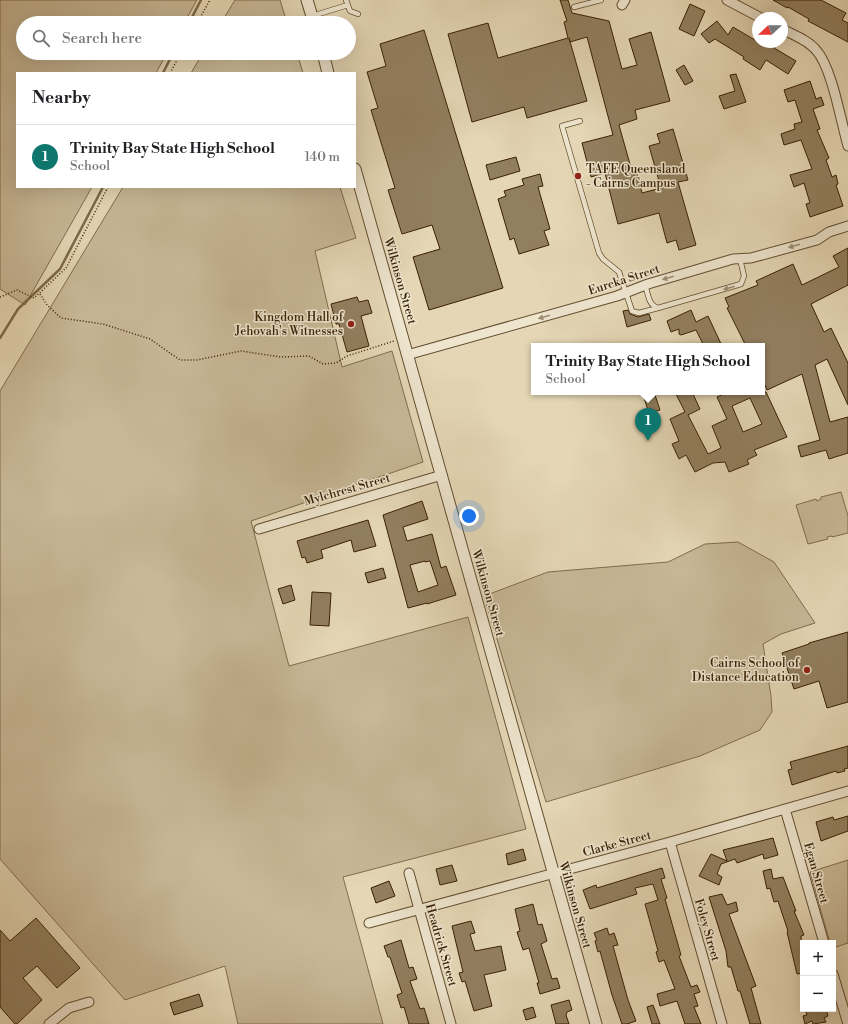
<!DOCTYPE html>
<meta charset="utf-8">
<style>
:root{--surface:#fff;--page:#f6f6f6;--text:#202124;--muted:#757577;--line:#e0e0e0;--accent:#0f766e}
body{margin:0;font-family:"Libre Bodoni",serif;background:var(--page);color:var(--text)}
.controls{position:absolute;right:12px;bottom:12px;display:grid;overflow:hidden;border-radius:0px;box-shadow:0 4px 16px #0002}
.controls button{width:36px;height:36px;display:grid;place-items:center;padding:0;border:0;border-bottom:1px solid var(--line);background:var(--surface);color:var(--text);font:20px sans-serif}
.compass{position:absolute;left:752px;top:12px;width:36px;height:36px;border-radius:50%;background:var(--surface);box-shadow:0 4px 16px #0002;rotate:248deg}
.you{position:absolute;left:469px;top:516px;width:14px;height:14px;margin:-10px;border:3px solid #fff;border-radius:50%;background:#1a73e8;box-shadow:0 0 0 6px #1a73e833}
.badge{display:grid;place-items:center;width:26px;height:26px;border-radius:50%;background:var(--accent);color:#fff;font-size:13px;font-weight:700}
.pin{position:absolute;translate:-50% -33px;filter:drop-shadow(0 1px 2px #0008)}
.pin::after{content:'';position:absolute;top:21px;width:14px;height:12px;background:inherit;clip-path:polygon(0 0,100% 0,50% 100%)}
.popup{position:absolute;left:531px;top:343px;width:234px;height:52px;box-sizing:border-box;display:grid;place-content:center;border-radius:0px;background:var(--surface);filter:drop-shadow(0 1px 3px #0005);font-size:13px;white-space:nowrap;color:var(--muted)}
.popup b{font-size:15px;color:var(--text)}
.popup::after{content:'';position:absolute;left:50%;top:100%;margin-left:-8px;border:8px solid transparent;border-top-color:var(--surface)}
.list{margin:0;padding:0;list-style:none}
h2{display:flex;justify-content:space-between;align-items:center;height:52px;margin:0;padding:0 16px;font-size:17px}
h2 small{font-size:13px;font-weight:400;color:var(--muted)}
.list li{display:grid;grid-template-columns:26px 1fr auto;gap:12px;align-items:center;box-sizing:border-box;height:64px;padding:0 16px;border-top:1px solid var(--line)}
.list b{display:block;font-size:15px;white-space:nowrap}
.list p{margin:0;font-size:13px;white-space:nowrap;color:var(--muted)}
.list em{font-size:13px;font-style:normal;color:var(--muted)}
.icon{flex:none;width:22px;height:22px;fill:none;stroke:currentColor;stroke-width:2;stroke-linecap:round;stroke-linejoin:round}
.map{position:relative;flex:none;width:848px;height:1024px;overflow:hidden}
.search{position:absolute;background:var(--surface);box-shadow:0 4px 16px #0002;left:16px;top:16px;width:340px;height:44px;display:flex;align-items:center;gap:10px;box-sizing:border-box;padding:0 14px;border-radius:22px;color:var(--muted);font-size:15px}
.panel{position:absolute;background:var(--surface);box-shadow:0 4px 16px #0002;left:16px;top:72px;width:340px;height:116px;border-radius:0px}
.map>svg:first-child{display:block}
.green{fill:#c8b897;stroke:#806c4c}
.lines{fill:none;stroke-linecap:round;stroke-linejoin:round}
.stream{stroke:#7c6949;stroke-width:2.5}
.building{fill:#927f5f;stroke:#382002;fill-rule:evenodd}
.service-casing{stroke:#634e2f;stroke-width:6}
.minor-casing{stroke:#634e2f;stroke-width:11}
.tertiary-casing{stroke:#634e2f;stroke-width:13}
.path{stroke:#382002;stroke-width:1.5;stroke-dasharray:1 2;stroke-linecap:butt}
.service{stroke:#eee5cf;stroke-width:4.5}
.minor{stroke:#eee5cf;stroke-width:9}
.tertiary{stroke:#eee5cf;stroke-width:11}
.oneway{fill:#9c8c73}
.poi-dot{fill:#8f2418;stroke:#eee5cf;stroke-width:1.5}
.labels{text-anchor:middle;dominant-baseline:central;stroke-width:3;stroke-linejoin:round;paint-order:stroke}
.poi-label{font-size:12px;fill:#382002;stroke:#eee5cf;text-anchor:end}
.street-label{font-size:12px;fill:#382002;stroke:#eee5cf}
</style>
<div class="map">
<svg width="848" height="1024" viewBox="0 0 848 1024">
<rect width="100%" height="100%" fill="#e5d7b5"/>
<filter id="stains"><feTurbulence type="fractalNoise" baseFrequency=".005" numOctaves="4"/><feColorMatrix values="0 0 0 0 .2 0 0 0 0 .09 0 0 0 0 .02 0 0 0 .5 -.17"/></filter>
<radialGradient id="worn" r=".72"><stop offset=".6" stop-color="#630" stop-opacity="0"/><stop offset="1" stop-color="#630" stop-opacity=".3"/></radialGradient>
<path class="green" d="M0,0H197L184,23H23V53H167L156,73H17V187H92L25,305L0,289Z
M235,0H280L287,23H221Z
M203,53H297L303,73H191Z
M123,187H340L356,238L315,251L342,367L392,351L423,462L251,521L289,666L468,617L526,829L343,877L383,1024H238L225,966L125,1000L0,859V391Z
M841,492L848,516V533L832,537V536L827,537L828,539L808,544L796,505L816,499L817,501L821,499V497Z
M738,542L774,562L815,623L781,634L763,644L771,696L772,712L760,730L700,756L546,802L484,596L548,572L668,562L705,544Z
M848,860V943L833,948V943H830L810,872Z"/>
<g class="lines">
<path class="stream" d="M189,23L201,0
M163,73L173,53
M0,338L18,309L60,269L103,187"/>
</g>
<path class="building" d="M560,0H568L572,13L609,21L622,69L637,65L629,39L651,32L670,101L635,110L637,119L619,125L633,175L637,174L642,193L661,188L649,146L660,143L657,134L673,129L688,180L678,182L696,245L679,250L676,240L667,243L659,213L618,224L605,173L591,177L582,143L613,135L587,37L570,42L569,38L587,101L527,118L524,107L472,122L448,34L488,23L498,58L568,38L564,22L567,21Z
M773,0H821L846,13L842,20L848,23V42L808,21L809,19L788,7L787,8Z
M690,4L705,11L694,36L679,29Z
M717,21L728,35L733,27L765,46L767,42H777L774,48L796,61L788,74L766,60L760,70L743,59L744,57L715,39L709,43L701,34Z
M424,30L503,288L429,310L413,257L440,249L432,225L402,234L388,190L395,188L371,110L378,108L367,72L386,66L380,44Z
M684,65L693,81L685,85L676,70Z
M736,74L746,102L724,109L719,96L735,91L730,75Z
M810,81L816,99L821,97L824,105L813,109L820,129L817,130L829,158L826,160L832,177L836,175L838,184L836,185L843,206L810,217L806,204L810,203L804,183L794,187L790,175L812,169L801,140L784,145L781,134L795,129L794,124L802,122L795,100L788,102L784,90Z
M516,157L520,171L490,180L486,165Z
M540,174L543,186L538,187L550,229L544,231L549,245L519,254L514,238L510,240L498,199L506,196L504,191L524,185L522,179Z
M848,248V285L811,304L824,332L831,328L848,363V405L827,359L815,365L830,422L848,417V453L829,459L826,450L801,457L798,446L820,440L802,374L767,390L762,379V346H746L727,308L729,307L725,298L758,285L756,281L793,264L802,285L839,267L833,256Z
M357,297L359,302L368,300L372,313L361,316L369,346L347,352L339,324H336L331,304Z
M628,310L630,314L638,317L649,314L651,320L627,327L623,311Z
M691,310L696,322L708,316L722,346H704L696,330L681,335L679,334V329L671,332L667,321Z
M642,392H654L660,410L649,413Z
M675,392H692L700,409L688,415L708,454L721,448L712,426L727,419L717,397L728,392H766L787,437L754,450L757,455L747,460L749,464L729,472L725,462L713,463L695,472L686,455L679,459L672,444L679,441L670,419L685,412ZM750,398L762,424L743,432L732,406Z
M422,501L428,519L403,527L407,541L432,534L441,568L446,566L456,595L427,604V603L408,608L383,515ZM425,561V562L430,561L438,585L418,592L410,565Z
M368,520L376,546L354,552L351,540L321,550L323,558L307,563L305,557L302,558L297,541Z
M383,568L386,578L368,583L365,573Z
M291,585L295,600L283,604L278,589Z
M312,592L331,593L329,626L310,625Z
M848,632V702L827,708L819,681L794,689L782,653L809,644V643Z
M848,746V768L844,769L845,771L837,773L836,771L792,785L788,770L792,769L790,762Z
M848,816V831L821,841L816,822L833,817L834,820Z
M773,838L778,855L764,859L763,854L737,863L735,859L721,864L717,874L722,877L719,885L699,876L711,854L727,861L723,850Z
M523,849L526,860L508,865L506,854Z
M452,865L457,881L440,885L436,869Z
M662,868L665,878L661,879L667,898L665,899L681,955L679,956L691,987L697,985L700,992L694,994L698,1006L694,1007L701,1024H685L677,1001L660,1006L657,994L675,989L664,960L659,962L656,952L658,951L645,904L658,900L653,884L635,888L637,894L590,909L583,890L596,885L597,888Z
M771,869L773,879L783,877L796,911H794L804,935L801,936L803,973L797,974L787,932L788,931L778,901L774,902L770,888L767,889L763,871Z
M389,881L395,896L376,903L371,888Z
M722,894L727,905L736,902L738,911L729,914L756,986L751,988L761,1024H750L740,991H738L731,967H728L726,951L709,897Z
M533,904L538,925L542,924L547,941L541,944L552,979L557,978L560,988L540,994L537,983H539L529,948L523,950L517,932L520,931L515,909Z
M36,918L80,968L57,988L37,966L23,978L42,1000L17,1024H15L0,1007V930L10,941Z
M471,921L475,933L470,934L475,951L501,946L506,970L484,975L492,1006L474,1011L465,981L462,982L459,973L463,972L452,926Z
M607,928L609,935L614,933L618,945L613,946L628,1000L636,1021L627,1024H622L612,995L600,951L598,952L595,941L597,940L594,933Z
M401,940L409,968L413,967L417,979L410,981L420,1009L424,1008L429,1024H409L404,1007L401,1008L397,995L402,993L390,957H388L384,946Z
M199,994L203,1006L174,1015L170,1003Z
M569,1000L572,1010L567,1012L566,1015L569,1024H556L551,1005Z
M653,1005L660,1024H652L647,1007Z
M533,1007L536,1017L526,1020L523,1010Z
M805,1009H826L828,1016L824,1018L826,1022L813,1024L812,1021L805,1024L803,1016L807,1015Z"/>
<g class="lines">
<defs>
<path id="service" d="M346,0L350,11L358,14
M574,7L601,0
M312,16L348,5
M580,121L562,126L599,253L603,259L619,272L632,311L639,313L658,308
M645,284C648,293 648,305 658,308L741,284L744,276L740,259"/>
<path id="minor" d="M727,0L761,18
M622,5L625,0
M782,29C793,35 808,40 816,50C832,67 841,122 848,146
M407,355L617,296L648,284L733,259L751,258L817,240L829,232L848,226
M259,529L442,475
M785,809L824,943
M670,842L722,1024
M409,873L451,1024
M369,923L670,842L848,791
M833,974L848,1024
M49,1024L69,1008L89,1002"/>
<path id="tertiary" d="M307,0L314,23
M323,53L328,73
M355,169L596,1024"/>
</defs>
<use href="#service" class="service-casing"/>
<use href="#minor" class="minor-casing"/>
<use href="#tertiary" class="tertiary-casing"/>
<path class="path" d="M197,23L210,0
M170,73L181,53
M40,294L47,305L61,318L103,324L150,339L180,360H197L241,351L281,357L309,356L323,364L336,363L347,356L394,341
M0,297L17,290L34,298L66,268L108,187"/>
<use href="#service" class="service"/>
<use href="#minor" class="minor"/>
<use href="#tertiary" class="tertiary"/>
</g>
<defs><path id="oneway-solid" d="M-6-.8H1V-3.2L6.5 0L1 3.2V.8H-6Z"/></defs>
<g class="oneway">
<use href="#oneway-solid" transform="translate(794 246) rotate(164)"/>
<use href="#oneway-solid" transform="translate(668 278) rotate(164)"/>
<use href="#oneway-solid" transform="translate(729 288) rotate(164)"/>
<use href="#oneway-solid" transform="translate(544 317) rotate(164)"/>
</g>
<g class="poi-dot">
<circle cx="578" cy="176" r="4"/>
<circle cx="351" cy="324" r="4"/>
<circle cx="807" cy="670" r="4"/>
</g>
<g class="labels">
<g class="poi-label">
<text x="586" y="169" text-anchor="start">TAFE Queensland<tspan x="586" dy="14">- Cairns Campus</tspan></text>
<text x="343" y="317">Kingdom Hall of<tspan x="343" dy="14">Jehovah's Witnesses</tspan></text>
<text x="799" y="663">Cairns School of<tspan x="799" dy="14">Distance Education</tspan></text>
</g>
<g class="street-label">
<text transform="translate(624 280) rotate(-18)">Eureka Street</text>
<text transform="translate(400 281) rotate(74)">Wilkinson Street</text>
<text transform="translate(347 490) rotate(-16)">Mylchrest Street</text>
<text transform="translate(488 593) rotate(74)">Wilkinson Street</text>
<text transform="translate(617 844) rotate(-15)">Clarke Street</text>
<text transform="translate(816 873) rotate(74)">Egan Street</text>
<text transform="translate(575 905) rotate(74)">Wilkinson Street</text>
<text transform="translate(707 930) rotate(74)">Foley Street</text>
<text transform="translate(441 945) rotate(74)">Headrick Street</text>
</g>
</g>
<rect width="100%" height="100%" filter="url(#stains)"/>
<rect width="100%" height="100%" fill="url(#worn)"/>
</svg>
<div class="controls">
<button>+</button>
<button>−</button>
</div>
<svg class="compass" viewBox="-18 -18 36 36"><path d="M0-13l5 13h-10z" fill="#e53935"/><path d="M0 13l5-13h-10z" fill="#757577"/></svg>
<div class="you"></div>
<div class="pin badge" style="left:648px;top:441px">1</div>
<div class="popup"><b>Trinity Bay State High School</b>School</div>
<div class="search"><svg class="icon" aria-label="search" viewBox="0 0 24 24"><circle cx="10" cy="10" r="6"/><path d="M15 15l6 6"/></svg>Search here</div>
<section class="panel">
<h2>Nearby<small></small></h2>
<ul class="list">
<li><span class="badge">1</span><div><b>Trinity Bay State High School</b><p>School</p></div><em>140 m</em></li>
</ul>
</section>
</div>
